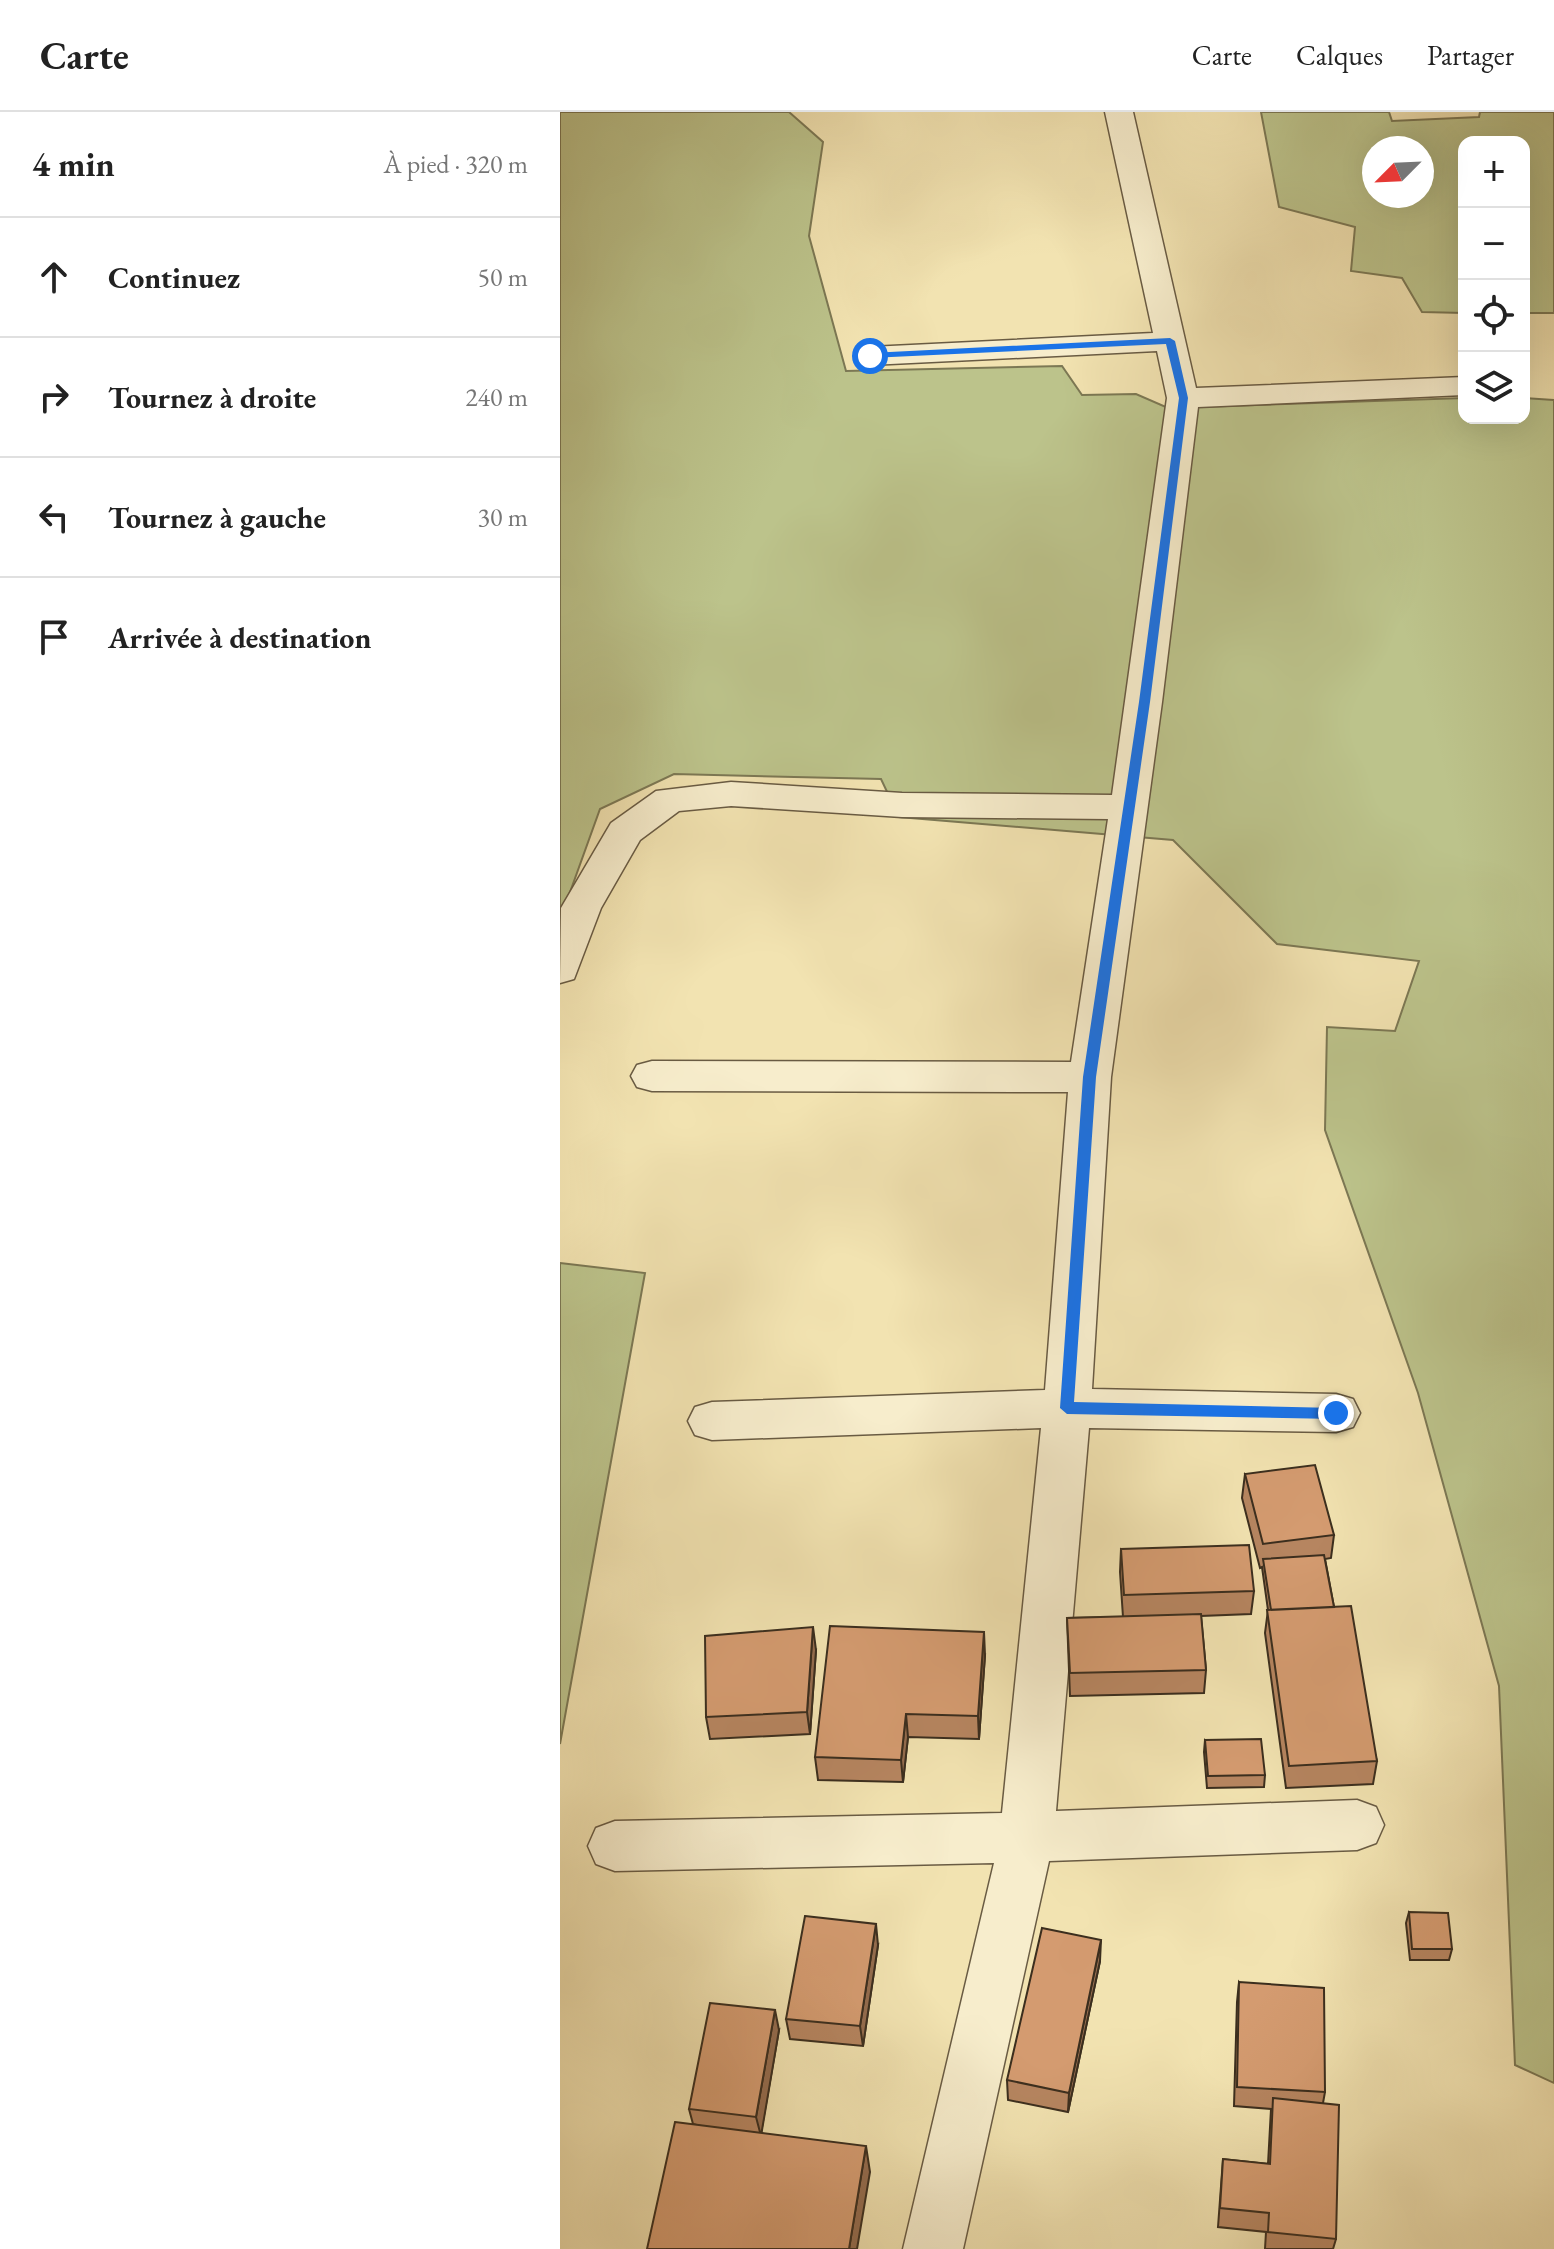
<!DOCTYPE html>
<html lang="fr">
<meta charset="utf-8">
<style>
:root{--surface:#fff;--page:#f6f6f6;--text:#222;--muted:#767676;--line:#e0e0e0}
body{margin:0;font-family:"EB Garamond",serif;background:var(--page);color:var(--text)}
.controls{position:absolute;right:24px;top:24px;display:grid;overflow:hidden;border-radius:16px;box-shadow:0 8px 32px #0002}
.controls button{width:72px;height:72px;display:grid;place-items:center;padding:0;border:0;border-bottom:2px solid var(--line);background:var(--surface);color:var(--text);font:40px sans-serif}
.compass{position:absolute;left:802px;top:24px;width:72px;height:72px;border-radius:50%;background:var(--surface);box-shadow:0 8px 32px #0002;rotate:246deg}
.stop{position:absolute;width:24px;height:24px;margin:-18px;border:6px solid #1a73e8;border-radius:50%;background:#fff}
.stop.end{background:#1a73e8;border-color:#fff;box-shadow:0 2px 8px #0008}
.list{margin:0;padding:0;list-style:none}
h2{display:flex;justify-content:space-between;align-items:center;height:104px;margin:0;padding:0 32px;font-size:34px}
h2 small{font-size:26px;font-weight:400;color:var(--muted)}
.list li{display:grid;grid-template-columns:52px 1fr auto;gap:24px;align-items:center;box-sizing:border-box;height:120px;padding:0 32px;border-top:2px solid var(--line)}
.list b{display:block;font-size:30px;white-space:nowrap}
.list em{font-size:26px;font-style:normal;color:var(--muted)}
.icon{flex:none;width:44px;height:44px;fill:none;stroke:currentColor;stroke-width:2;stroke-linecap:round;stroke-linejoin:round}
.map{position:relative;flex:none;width:994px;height:2137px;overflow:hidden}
header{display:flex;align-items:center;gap:48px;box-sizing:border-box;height:112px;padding:0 40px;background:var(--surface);border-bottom:2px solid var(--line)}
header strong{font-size:38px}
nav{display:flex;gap:44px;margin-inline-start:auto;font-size:28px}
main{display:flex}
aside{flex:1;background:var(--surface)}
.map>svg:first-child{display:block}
.green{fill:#bcc38b;stroke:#7c7854;stroke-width:2;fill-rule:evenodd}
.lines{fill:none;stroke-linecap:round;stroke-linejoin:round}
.street-casing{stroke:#695b43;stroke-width:3}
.street{fill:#f7edcc;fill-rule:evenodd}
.wall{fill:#b68560;stroke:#3b2e1e;stroke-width:2}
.shaded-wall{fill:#946c4e;stroke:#3b2e1e;stroke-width:2}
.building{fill:#d49b70;stroke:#3b2e1e;stroke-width:2}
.route{fill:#1a73e8}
</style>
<header>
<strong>Carte</strong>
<nav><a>Carte</a><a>Calques</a><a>Partager</a></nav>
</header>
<main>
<aside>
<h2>4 min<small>À pied · 320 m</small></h2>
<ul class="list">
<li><svg class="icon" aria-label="ahead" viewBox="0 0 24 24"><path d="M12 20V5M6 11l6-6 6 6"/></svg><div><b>Continuez</b></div><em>50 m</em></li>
<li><svg class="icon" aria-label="right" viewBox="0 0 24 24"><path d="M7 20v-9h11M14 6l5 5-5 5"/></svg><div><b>Tournez à droite</b></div><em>240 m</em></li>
<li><svg class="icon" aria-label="left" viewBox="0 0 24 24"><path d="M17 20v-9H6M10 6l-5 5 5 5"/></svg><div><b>Tournez à gauche</b></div><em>30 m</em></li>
<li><svg class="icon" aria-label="arrive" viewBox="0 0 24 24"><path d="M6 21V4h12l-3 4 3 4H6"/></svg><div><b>Arrivée à destination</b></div></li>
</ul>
</aside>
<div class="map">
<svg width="994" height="2137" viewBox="0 0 994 2137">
<rect width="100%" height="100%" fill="#f2e3b1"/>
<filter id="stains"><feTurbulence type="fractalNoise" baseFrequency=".0025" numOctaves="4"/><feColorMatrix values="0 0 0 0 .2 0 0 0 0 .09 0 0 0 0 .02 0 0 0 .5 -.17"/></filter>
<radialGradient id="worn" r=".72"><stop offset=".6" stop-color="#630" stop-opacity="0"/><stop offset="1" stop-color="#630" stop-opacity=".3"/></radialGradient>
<path class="green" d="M0,0H229L263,30L249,124L286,259L502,254L522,283L576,282L608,296L904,286V306H964V286L994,288V1971L955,1953L939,1574L858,1281L765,1018L767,915L835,919L859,849L717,832L613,728L339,705L321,667L114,662L40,697L0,808Z
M701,0H829L832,9L919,5L920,0H994V201H964V30H904V201L862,200L842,166L791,159L795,115L719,95ZM814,36H862V84H814Z
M0,1151L85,1161L0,1632Z"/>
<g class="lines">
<defs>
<path id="street" d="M545,0H573L636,276L904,265V283L638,295L602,590L551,965L532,1277L776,1282L793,1287L800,1301L793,1315L776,1320L529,1316L496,1699L797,1688L816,1695L824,1713L816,1731L797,1738L489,1749L403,2137H343L434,1751L55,1759L36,1752L28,1734L36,1716L55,1709L442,1701L481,1316L152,1328L135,1323L128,1309L135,1295L152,1290L485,1278L508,980L92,979L77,975L71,964L77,953L92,949L511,950L548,707L342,705L171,694L119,699L80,728L41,796L14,867L0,871L1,796L51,711L96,679L171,670L342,681L552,683L607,286L597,239L310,253L299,251L294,244L299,237L310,235L593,221Z"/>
</defs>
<use href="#street" class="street-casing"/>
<use href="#street" class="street"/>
</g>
<path class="wall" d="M685,1362L774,1423L771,1446L765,1447L774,1495L817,1649L813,1672L726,1676L705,1521L708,1498L702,1455L700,1456L682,1386Z
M561,1437L694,1479L691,1502L641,1504L646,1558L644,1581L510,1584L507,1506L563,1505L560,1460Z
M256,1538L250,1622L150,1627L146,1605Z
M425,1543L419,1627L348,1625L343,1670L258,1668L255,1645Z
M645,1628L705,1663L704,1675L647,1676L644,1640Z
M849,1800L892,1837L889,1848H850L846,1811Z
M318,1833L303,1934L230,1927L226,1907Z
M540,1849L508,2000L448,1988L447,1968Z
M679,1870L765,1980L763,1991L776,2127L773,2137H705L706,2120L658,2115L663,2047L708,2052L711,1997L674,1994L677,1890Z
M219,1918L201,2021L310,2060L133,2012L129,1997Z"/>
<path class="shaded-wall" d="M253,1515L256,1538L250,1622L247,1600Z
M424,1520L425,1543L419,1627L418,1604Z
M346,1602L348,1625L343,1670L341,1648Z
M316,1812L318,1833L303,1934L300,1914Z
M541,1828L540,1849L508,2000L509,1981Z
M215,1898L219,1918L201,2024L196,2005Z
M306,2034L310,2060L297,2137H289Z"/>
<path class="building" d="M755,1353L774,1423L703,1432L685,1362Z
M689,1433L694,1479L564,1483L561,1437Z
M764,1443L774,1495L711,1498L703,1447Z
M791,1494L817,1649L729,1654L707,1498Z
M641,1502L646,1558L510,1561L507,1506Z
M270,1514L424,1520L418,1604L346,1602L341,1648L255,1645Z
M253,1515L247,1600L146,1605L145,1524Z
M701,1627L705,1663L648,1664L645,1628Z
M849,1800L888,1801L892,1837H852Z
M245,1804L316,1812L300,1914L226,1907Z
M482,1816L541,1828L509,1981L447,1968Z
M679,1870L764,1876L765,1980L677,1975Z
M150,1891L215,1898L196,2005L129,1997Z
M713,1986L779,1993L776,2127L708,2120L709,2101L660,2096L663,2047L710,2052Z
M115,2010L306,2034L289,2137H87Z"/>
<path class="route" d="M610,226L615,229L628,286L590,590L536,965L514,1290L776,1296L783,1301L776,1307L507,1302L500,1296L523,965L579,590L619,286L606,232L310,246L305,244L310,241Z"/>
<rect width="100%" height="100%" filter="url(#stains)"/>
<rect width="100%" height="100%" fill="url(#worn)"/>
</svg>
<div class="controls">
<button>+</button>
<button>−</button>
<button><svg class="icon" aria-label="locate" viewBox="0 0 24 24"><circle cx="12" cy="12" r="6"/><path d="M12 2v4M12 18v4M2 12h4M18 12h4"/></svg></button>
<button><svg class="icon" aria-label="layers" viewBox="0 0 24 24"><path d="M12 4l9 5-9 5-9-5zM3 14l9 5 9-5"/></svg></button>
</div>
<svg class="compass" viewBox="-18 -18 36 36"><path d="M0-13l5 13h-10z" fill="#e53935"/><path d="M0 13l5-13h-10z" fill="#767676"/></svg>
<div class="stop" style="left:310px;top:244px"></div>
<div class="stop end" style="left:776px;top:1301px"></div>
</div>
</main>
